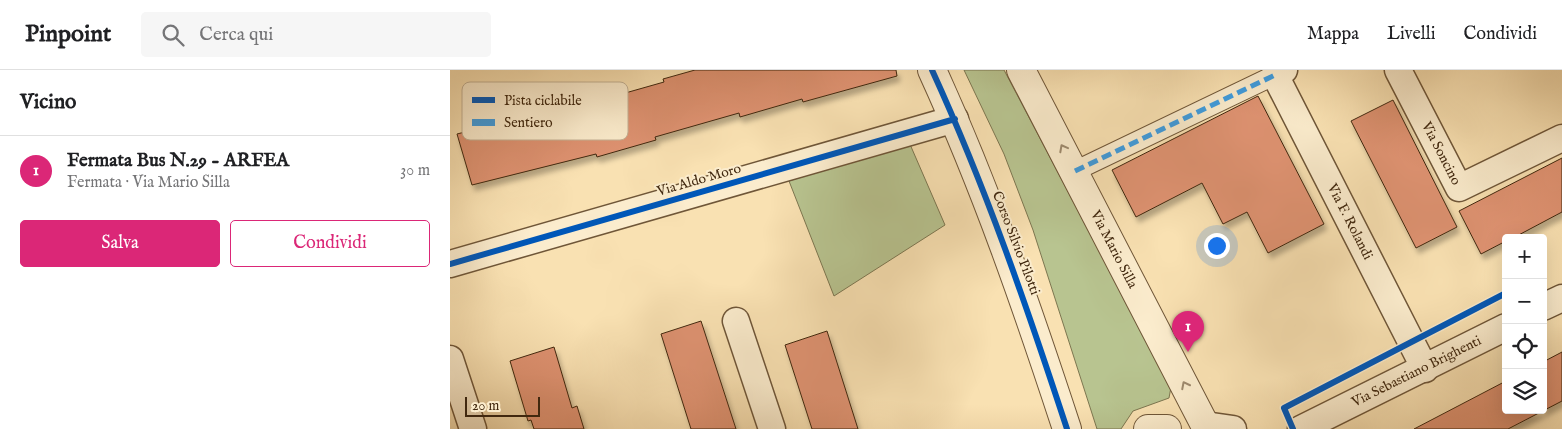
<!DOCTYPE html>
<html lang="it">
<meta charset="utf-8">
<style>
:root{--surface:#fff;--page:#f6f6f6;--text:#202124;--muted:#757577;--line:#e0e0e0;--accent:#db2777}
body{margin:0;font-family:"IM FELL English",serif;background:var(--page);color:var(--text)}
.controls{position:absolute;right:15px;bottom:15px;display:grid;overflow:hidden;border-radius:5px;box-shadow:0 5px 20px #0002}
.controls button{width:45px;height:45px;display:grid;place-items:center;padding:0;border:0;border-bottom:1px solid var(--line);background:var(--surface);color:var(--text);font:25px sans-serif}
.scale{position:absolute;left:15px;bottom:12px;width:75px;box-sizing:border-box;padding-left:5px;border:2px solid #41280f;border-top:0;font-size:14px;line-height:18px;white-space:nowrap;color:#41280f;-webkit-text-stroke:4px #fbeccd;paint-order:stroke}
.you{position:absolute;left:766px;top:175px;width:18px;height:18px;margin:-12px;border:4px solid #fff;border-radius:50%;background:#1a73e8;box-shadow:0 0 0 8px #1a73e833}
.badge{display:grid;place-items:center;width:32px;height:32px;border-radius:50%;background:var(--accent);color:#fff;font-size:16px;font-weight:700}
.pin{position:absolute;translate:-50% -41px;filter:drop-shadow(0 1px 2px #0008)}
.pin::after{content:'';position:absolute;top:26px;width:18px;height:15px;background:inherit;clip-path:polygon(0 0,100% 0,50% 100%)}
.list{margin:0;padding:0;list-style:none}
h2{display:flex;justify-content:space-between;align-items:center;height:65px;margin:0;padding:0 20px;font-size:21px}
h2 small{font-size:16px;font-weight:400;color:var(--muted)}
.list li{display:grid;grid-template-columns:32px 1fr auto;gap:15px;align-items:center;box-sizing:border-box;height:70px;padding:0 20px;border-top:1px solid var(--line)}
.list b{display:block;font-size:19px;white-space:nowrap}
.list p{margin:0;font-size:16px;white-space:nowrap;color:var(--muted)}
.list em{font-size:16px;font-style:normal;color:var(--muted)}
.actions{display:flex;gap:10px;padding:15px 20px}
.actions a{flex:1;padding:11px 0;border:1px solid var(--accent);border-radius:5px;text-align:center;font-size:18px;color:var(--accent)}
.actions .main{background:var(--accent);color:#fff}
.icon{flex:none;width:28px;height:28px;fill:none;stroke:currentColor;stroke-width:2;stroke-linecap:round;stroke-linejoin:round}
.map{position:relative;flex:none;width:1112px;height:359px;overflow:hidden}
header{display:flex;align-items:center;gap:30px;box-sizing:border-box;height:70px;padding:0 25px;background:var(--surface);border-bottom:1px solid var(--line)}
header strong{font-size:24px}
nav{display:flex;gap:28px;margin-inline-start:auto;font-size:18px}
.search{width:350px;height:45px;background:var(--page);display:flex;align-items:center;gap:12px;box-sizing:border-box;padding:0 18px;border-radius:5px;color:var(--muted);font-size:19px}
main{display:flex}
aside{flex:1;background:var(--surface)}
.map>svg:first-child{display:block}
.green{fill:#b8c490;stroke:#7c7650}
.building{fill:#de9271;stroke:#41280f;filter:url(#shadow)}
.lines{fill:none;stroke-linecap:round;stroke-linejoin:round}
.pedestrian-casing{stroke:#6f5638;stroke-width:21}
.minor-casing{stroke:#6f5638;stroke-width:29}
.tertiary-casing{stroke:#6f5638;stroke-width:30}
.pedestrian{stroke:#fbeccd;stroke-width:19}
.minor{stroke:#fbeccd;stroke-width:26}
.tertiary{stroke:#fbeccd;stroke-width:28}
.quiet{stroke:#3f9cde;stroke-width:5;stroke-dasharray:10 5;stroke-linecap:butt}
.cycleway-casing{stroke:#fbeccd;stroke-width:9}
.cycleway{stroke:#0057b8;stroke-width:6}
.oneway{stroke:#9e8a6e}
.labels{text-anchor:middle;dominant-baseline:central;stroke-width:4;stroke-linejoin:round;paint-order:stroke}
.street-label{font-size:14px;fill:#41280f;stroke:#fbeccd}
.key{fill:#fbeccd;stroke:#c3b194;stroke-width:1}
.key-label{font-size:14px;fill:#41280f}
</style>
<header>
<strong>Pinpoint</strong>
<div class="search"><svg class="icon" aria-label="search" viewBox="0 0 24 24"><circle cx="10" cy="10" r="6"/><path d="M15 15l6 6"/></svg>Cerca qui</div>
<nav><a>Mappa</a><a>Livelli</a><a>Condividi</a></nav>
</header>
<main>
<aside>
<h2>Vicino<small></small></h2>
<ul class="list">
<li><span class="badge">1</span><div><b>Fermata Bus N.29 - ARFEA</b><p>Fermata · Via Mario Silla</p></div><em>30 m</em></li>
</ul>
<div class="actions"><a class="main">Salva</a><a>Condividi</a></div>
</aside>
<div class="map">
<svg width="1112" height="359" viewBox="0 0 1112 359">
<defs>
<filter id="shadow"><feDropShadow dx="3" dy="5.5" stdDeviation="2.5" flood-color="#0004"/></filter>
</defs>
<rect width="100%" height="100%" fill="#f9e1b2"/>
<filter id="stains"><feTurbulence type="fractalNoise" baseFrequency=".004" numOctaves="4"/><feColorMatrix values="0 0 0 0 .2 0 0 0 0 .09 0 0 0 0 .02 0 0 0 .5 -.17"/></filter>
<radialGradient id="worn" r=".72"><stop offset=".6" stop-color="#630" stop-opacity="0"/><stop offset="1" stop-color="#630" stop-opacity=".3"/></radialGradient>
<path class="green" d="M514,0H554L721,317L719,328L683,341L671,359H647L583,160L554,84Z
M459,72L495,155L384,226L339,111Z"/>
<path class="building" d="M245,0H446L447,6L353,32L352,29L290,47L289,43L205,67L206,70L147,87L146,84L22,115L7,64L132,32L133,35L214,12L213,9Z
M808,26L874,154L818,183L797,142L773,154L752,113L686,147L662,100Z
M943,30L1007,157L966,178L901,51Z
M1112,88V142L1063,168H1056V171L1031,184L1009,141Z
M251,251L286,359H241L211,264Z
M377,261L408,359H362L335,275Z
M104,277L122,338L127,336L134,359H84L81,350L78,351L60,291Z
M1112,282V331L1058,359H964L1056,311V340H1093V292Z"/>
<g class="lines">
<defs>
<path id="pedestrian" d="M625,101L825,5"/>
<g id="minor">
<path id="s1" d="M834,0L825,5L975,299"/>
<path id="s2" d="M948,0L1009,118L1112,68"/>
<path d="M0,194L505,49"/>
<path d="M1093,237L1112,228"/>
<path d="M286,251L322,359"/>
<path d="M0,289L23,359"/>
<path d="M755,355L783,359"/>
<path id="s3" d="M851,359L1056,257"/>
</g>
<g id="tertiary">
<path d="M482,0C536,118 577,237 617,359"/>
<path id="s4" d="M571,0L757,359"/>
<path d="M698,359H717"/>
</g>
</defs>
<use href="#pedestrian" class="pedestrian-casing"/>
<use href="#minor" class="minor-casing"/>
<use href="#tertiary" class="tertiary-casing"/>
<use href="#pedestrian" class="pedestrian"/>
<use href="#minor" class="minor"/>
<use href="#tertiary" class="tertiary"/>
<path class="quiet" d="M625,101L825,5"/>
<defs>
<path id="cycleway" d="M482,0C536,118 577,237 617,359
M0,194L505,49
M843,359L834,338L1056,223"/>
</defs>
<use href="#cycleway" class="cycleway-casing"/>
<use href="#cycleway" class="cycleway"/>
</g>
<defs><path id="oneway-chevron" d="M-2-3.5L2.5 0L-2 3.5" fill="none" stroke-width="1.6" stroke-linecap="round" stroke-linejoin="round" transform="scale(1.25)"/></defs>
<g class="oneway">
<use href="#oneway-chevron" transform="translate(613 78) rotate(-118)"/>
<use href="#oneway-chevron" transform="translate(735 315) rotate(-117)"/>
</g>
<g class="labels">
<g class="street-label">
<text stroke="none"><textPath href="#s2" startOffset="94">Via Soncino</textPath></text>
<text transform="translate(249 110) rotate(-16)">Via Aldo Moro</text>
<text stroke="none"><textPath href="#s1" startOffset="175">Via F. Rolandi</textPath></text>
<text transform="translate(566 173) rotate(69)">Corso Silvio Pilotti</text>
<text stroke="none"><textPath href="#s4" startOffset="202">Via Mario Silla</textPath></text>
<text stroke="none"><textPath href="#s3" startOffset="129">Via Sebastiano Brighenti</textPath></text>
</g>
</g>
<rect x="12" y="12" width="166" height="58" rx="8" class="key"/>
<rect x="22" y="27" width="23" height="6" fill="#0057b8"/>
<rect x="22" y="49" width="23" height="7" fill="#3f9cde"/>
<g class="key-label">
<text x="54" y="35">Pista ciclabile</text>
<text x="54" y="57">Sentiero</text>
</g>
<rect width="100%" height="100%" filter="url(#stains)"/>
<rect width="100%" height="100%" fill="url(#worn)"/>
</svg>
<div class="controls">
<button>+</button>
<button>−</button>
<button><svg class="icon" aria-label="locate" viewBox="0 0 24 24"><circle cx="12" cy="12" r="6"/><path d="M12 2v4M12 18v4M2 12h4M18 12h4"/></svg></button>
<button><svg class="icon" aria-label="layers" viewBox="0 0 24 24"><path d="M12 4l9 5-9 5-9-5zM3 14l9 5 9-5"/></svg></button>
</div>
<div class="scale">20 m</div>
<div class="you"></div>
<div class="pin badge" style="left:738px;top:282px">1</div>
</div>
</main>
